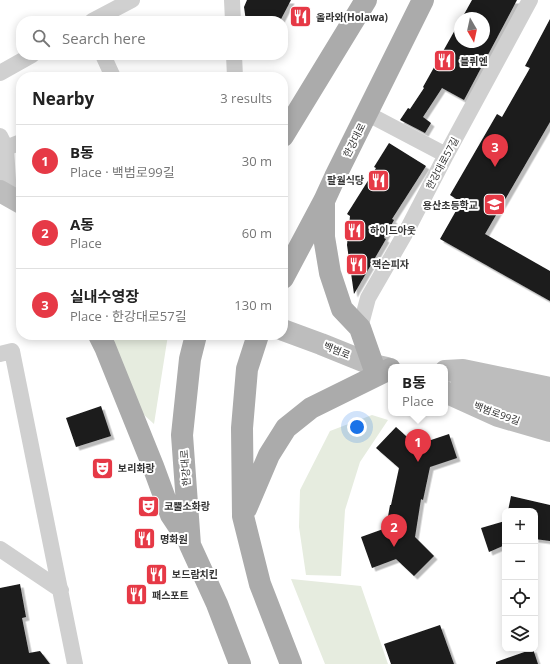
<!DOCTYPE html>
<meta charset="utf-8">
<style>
:root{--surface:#fff;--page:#f2f2f2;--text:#222;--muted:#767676;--line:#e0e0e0;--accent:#e63946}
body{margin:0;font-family:"Open Sans","Noto Sans KR",sans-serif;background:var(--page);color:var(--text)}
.controls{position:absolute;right:12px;bottom:12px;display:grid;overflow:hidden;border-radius:8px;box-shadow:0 2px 10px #0003}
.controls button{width:36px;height:36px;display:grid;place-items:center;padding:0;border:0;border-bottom:1px solid var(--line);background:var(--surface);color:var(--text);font:20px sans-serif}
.compass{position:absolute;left:454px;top:12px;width:36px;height:36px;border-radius:50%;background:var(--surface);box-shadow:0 2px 10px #0003;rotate:171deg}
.you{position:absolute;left:357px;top:427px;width:14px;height:14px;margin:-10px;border:3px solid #fff;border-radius:50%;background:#1a73e8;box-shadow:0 0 0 6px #1a73e833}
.badge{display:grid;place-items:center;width:26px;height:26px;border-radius:50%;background:var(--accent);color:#fff;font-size:13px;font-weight:700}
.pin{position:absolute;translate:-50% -33px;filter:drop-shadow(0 1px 2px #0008)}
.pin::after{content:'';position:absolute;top:21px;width:14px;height:12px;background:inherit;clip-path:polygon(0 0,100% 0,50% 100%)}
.popup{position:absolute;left:388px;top:364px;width:60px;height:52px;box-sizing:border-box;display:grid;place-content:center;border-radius:8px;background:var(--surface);filter:drop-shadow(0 1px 3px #0005);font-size:13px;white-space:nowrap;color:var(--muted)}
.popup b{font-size:15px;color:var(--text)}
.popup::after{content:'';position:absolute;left:50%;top:100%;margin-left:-8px;border:8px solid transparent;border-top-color:var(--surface)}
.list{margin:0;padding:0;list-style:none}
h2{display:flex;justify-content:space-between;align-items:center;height:52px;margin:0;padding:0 16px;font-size:17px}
h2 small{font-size:13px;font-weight:400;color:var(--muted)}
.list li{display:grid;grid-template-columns:26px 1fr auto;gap:12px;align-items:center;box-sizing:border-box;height:72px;padding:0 16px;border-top:1px solid var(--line)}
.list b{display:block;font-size:15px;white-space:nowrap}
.list p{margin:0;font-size:13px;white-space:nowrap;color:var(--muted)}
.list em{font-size:13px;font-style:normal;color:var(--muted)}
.icon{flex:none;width:22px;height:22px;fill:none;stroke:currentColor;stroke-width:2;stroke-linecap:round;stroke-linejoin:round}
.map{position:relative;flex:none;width:550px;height:664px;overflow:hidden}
.search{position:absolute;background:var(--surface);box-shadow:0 2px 10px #0003;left:16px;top:16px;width:272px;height:44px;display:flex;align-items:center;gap:10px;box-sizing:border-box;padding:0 14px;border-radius:16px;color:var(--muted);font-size:15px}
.panel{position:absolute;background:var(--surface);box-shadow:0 2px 10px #0003;left:16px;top:72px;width:272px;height:268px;border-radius:16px}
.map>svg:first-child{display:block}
.park{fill:#e6ecdf}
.building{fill:#1a1a1a;filter:url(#shadow)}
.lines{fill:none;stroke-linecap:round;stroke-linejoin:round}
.street{stroke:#d0d0d0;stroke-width:16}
.secondary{stroke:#bdbdbd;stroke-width:22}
.primary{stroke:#ababab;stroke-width:22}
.labels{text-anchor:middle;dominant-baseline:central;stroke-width:4;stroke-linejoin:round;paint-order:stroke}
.poi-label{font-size:10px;font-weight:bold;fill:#333;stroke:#fff;text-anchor:start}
.street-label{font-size:10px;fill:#333;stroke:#fff}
</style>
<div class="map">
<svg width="550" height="664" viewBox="0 0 550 664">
<defs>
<filter id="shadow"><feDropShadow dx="3.5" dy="3.5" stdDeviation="0" flood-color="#0004"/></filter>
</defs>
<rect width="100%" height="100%" fill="#fff"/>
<path class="park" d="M107,335H168L154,424L143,414Z
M372,415L388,420L360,462L345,510L341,576L306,575L299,527L300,490L330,431Z
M291,579L361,586L388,664H325Z"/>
<path class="building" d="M247,0H291L280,21H246L244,7Z
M472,0H517L464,100L442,88L423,117L431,123L425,133L400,120L408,108L410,109L424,88L423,87L460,21V42H484V18H462Z
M550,19V122L485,234L550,271V301L440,239L461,202L450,195L497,114L502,117L530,68L525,66Z
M389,143L426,166L392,219L394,220L384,238L386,239L354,294L347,245L350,216L347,214L376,168L374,167Z
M101,406L111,436L76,447L66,418Z
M396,427L416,445L449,434L457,458L430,467L423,500L421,499L415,537L434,556L414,576L396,559L372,568L361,537L386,528L390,505H391L399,468L376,448Z
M511,496L550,505V541L535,539V511H508Z
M505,521V545L489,552L481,528Z
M20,584L26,617L22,618L29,653L40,651L50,664H0V588Z
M440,625L454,664H391L384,644Z
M533,649L538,664H496V662Z"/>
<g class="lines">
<path class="street" d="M232,0L233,21
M92,21L132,0
M103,55L113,77
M234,55L235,77
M0,73L32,55
M368,114L446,155
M0,136L6,148L9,196
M6,148L21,142
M360,328L368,298L406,232L446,155L530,0
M0,354L12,351L75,664
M0,549L61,590"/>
<path class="secondary" d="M0,191L21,203
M283,330L321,344L373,365L387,368
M445,371L463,370L550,388
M460,388L550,409
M445,392L498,416L550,431"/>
<path class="primary" d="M283,136L366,0
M324,204V237L330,273L342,309L360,328L373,365
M283,278L324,201L335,177L423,0
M99,335L105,347L153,466L171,515L189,542
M196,335L190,359L182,435L190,545L217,604L240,664
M258,335L247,369L242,428L243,516L260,584L291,664
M246,509L269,455L286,428L311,408L390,369"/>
</g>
<defs>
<symbol id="restaurant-square" viewBox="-11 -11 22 22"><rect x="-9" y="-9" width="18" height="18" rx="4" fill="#e63946" stroke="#fff"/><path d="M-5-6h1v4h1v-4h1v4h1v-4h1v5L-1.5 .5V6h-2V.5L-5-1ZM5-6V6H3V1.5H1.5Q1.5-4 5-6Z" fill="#fff"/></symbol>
<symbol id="school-square" viewBox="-11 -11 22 22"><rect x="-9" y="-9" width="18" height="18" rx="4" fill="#e63946" stroke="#fff"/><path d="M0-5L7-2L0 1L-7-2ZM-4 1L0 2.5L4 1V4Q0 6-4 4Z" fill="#fff"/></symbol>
<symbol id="theatre-square" viewBox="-11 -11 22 22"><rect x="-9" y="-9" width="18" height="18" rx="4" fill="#e63946" stroke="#fff"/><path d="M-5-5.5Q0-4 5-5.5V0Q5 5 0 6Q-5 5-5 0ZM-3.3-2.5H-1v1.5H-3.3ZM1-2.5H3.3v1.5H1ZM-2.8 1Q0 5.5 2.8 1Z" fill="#fff"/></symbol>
</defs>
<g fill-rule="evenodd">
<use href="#restaurant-square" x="288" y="4" width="25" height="25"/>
<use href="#restaurant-square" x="432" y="48" width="25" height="25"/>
<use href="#restaurant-square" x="366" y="168" width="25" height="25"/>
<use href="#school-square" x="482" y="192" width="25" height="25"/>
<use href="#restaurant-square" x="342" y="218" width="25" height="25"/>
<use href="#restaurant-square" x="344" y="252" width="25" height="25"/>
<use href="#theatre-square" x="90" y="456" width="25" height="25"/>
<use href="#theatre-square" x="136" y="494" width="25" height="25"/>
<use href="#restaurant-square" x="132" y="526" width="25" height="25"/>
<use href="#restaurant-square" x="144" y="562" width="25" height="25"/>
<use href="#restaurant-square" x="124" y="582" width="25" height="25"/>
</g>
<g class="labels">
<g class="poi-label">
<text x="316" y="17">올라와(Holawa)</text>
<text x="460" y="61">블뤼엔</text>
<text x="364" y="180" text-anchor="end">팔월식당</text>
<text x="478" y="205" text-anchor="end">용산초등학교</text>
<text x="370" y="230">하이드아웃</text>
<text x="372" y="264">잭슨피자</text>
<text x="118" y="468">보리화랑</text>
<text x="164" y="506">코뿔소화랑</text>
<text x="160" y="539">명화원</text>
<text x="172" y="574">보드람치킨</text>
<text x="152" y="595">패스포트</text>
</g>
<g class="street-label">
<text transform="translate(354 140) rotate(-63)">한강대로</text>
<text transform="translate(442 163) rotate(-62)">한강대로57길</text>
<text transform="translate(337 350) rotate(22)">백범로</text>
<text transform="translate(497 413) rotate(20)">백범로99길</text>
<text transform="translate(185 468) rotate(-94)">한강대로</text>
</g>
</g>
</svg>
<div class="controls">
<button>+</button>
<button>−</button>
<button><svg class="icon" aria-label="locate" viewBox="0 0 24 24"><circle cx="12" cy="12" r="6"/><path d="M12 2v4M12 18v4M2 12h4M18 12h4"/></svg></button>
<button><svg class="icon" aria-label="layers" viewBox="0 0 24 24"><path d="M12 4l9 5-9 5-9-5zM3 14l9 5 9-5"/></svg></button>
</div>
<svg class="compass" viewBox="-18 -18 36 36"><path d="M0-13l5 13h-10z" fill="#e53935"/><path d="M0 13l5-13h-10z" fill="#767676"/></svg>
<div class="you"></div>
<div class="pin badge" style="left:418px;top:462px">1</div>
<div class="popup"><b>B동</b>Place</div>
<div class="pin badge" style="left:394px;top:547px">2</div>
<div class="pin badge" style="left:495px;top:167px">3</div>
<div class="search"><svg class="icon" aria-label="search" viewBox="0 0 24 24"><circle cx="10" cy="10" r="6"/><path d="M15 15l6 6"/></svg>Search here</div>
<section class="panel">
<h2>Nearby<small>3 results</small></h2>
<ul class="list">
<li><span class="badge">1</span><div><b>B동</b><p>Place · 백범로99길</p></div><em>30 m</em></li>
<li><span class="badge">2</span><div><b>A동</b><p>Place</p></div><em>60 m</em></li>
<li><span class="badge">3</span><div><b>실내수영장</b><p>Place · 한강대로57길</p></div><em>130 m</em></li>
</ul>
</section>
</div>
